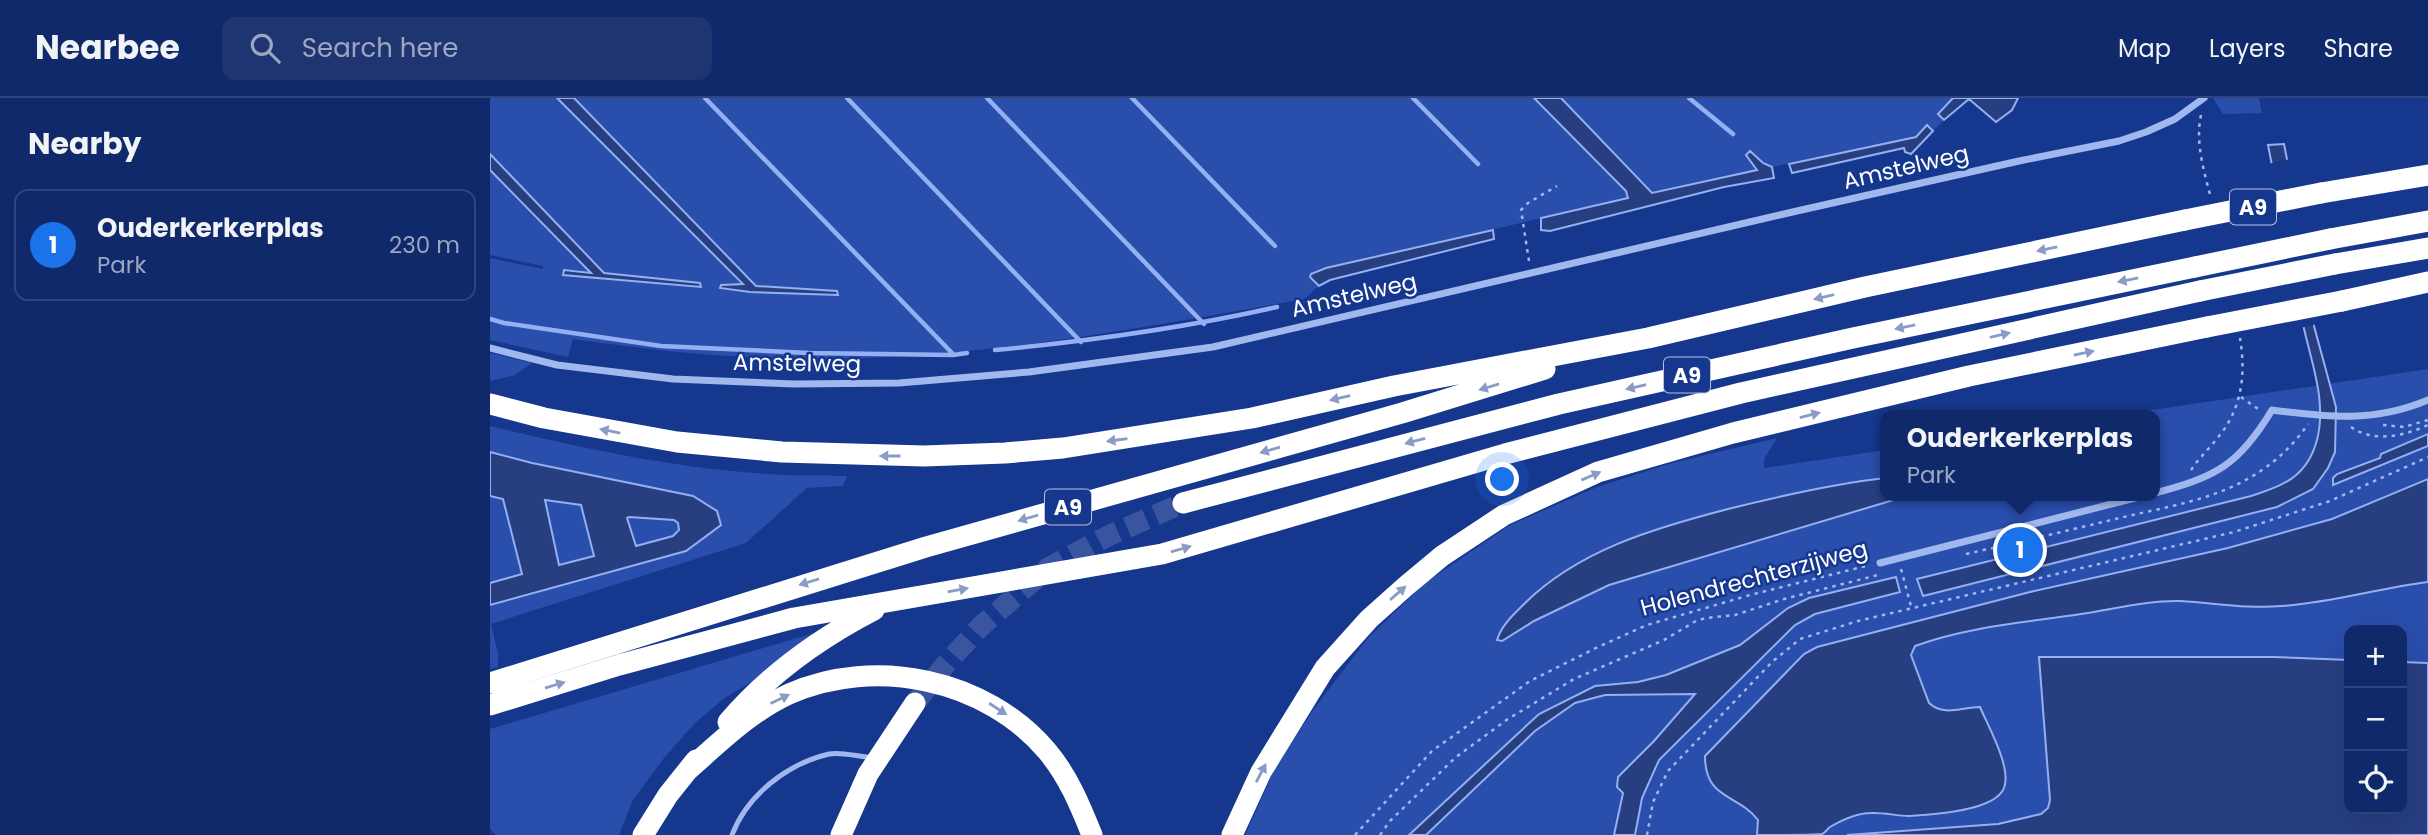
<!DOCTYPE html>
<meta charset="utf-8">
<style>
:root{--surface:#10296a;--page:#1e3572;--text:#f1f3f6;--muted:#9ca6c1;--line:#30457e;--accent:#1a73e8}
body{margin:0;font-family:Poppins,sans-serif;background:var(--page);color:var(--text)}
.controls{position:absolute;right:21px;bottom:21px;display:grid;overflow:hidden;border-radius:14px;box-shadow:0 7px 28px #0002}
.controls button{width:63px;height:63px;display:grid;place-items:center;padding:0;border:0;border-bottom:2px solid var(--line);background:var(--surface);color:var(--text);font:35px sans-serif}
.you{position:absolute;left:1013px;top:382px;width:24px;height:24px;margin:-18px;border:5px solid #fff;border-radius:50%;background:#1a73e8;box-shadow:0 0 0 10px #1a73e833}
.badge{display:grid;place-items:center;width:46px;height:46px;border-radius:50%;background:var(--accent);color:#fff;font-size:23px;font-weight:700}
.pin{position:absolute;translate:-50% -50%;border:4px solid #fff;box-shadow:0 2px 7px #0006}
.popup{position:absolute;left:1390px;top:312px;width:280px;height:91px;box-sizing:border-box;display:grid;place-content:center;border-radius:14px;background:var(--surface);filter:drop-shadow(0 2px 5px #0005);font-size:23px;white-space:nowrap;color:var(--muted)}
.popup b{font-size:26px;color:var(--text)}
.popup::after{content:'';position:absolute;left:50%;top:100%;margin-left:-14px;border:14px solid transparent;border-top-color:var(--surface)}
.list{margin:0;padding:0;list-style:none}
h2{display:flex;justify-content:space-between;align-items:center;height:91px;margin:0;padding:0 28px;font-size:30px}
h2 small{font-size:23px;font-weight:400;color:var(--muted)}
.list li{display:grid;grid-template-columns:46px 1fr auto;gap:21px;align-items:center;box-sizing:border-box;height:112px;margin:0 14px 14px;padding:0 14px;border:2px solid var(--line);border-radius:14px}
.list b{display:block;font-size:26px;white-space:nowrap}
.list p{margin:0;font-size:23px;white-space:nowrap;color:var(--muted)}
.list em{font-size:23px;font-style:normal;color:var(--muted)}
.icon{flex:none;width:38px;height:38px;fill:none;stroke:currentColor;stroke-width:2;stroke-linecap:round;stroke-linejoin:round}
.map{position:relative;flex:none;width:1938px;height:737px;overflow:hidden}
header{display:flex;align-items:center;gap:42px;box-sizing:border-box;height:98px;padding:0 35px;background:var(--surface);border-bottom:2px solid var(--line)}
header strong{font-size:33px}
nav{display:flex;gap:38px;margin-inline-start:auto;font-size:24px}
.search{width:490px;height:63px;background:var(--page);display:flex;align-items:center;gap:18px;box-sizing:border-box;padding:0 24px;border-radius:14px;color:var(--muted);font-size:26px}
main{display:flex}
aside{flex:1;background:var(--surface)}
.map>svg:first-child{display:block}
.green{fill:#294eac;fill-rule:evenodd}
.water{fill:#273f81;stroke:#94b0f2;stroke-width:2;fill-rule:evenodd}
.pier{fill:#16378e}
.lines{fill:none;stroke-linecap:round;stroke-linejoin:round}
.stream{stroke:#94b0f2;stroke-width:4.5}
.highway-tunnel{stroke:#39559f;stroke-width:21;stroke-dasharray:21 10;stroke-linecap:butt}
.path{stroke:#a1b8ef;stroke-width:2.5;stroke-dasharray:3.5 5;stroke-linecap:butt}
.lane{stroke:#a1b8ef;stroke-width:5}
.street{stroke:#a1b8ef;stroke-width:7}
.highway{stroke:#fff;stroke-width:21}
.highway-bridge{stroke:#fff;stroke-width:21}
.oneway{fill:#8a9bc6}
.labels{text-anchor:middle;dominant-baseline:central;stroke-width:5;stroke-linejoin:round;paint-order:stroke}
.shield{fill:#16378e;stroke:#b9c3dd;stroke-width:2}
.shield-label{font-size:21px;font-weight:bold;fill:#fff}
.street-label{font-size:23px;fill:#fff;stroke:#16378e}
</style>
<header>
<strong>Nearbee</strong>
<div class="search"><svg class="icon" aria-label="search" viewBox="0 0 24 24"><circle cx="10" cy="10" r="6"/><path d="M15 15l6 6"/></svg>Search here</div>
<nav><a>Map</a><a>Layers</a><a>Share</a></nav>
</header>
<main>
<aside>
<h2>Nearby<small></small></h2>
<ul class="list">
<li><span class="badge">1</span><div><b>Ouderkerkerplas</b><p>Park</p></div><em>230 m</em></li>
</ul>
</aside>
<div class="map">
<svg width="1938" height="737" viewBox="0 0 1938 737">
<rect width="100%" height="100%" fill="#16378e"/>
<path class="green" d="M0,0H67L253,187H231L347,193L266,188L84,0H1044L1136,93L1138,100L836,170L820,179L829,188L814,201C637,232 459,267 278,260C213,258 147,250 83,241L78,259L0,242V160L53,171V168L0,157V72L102,176L73,177L210,189V186L114,175L0,56Z
M1071,0H1463L1448,16L1454,22L1443,33L1437,28L1426,39L1282,69L1273,65L1268,72L1162,95Z
M1723,0H1769L1772,15L1733,16Z
M0,255L42,265L25,277L0,283Z
M1938,271V737H755L786,668L823,612L878,540L935,485L1020,427L1107,389L1182,365L1287,340L1274,361V370L1395,352V398H1665V317H1629ZM1859,532H1912V711H1859Z
M0,328C91,350 183,370 276,376C303,378 330,377 357,378L353,388L317,390L256,445L1,526L8,556V569L0,571V507L196,453L231,427L166,391L42,365L0,354Z
M0,398L13,401L32,476L0,485Z
M54,402L91,406L104,458L68,467Z
M137,419L184,422L188,425L189,432L183,438L146,448Z
M334,532L294,565L233,601L205,625L174,660L143,702L129,737H6L0,731V631Z"/>
<path class="water" d="M67,0H84L266,188L347,193L348,197L260,194L230,190L231,187L253,186Z
M1044,0H1071L1162,95L1267,72L1256,57L1260,53L1273,65L1282,69L1284,80L1234,89L1060,133L1051,132V120L1138,100L1136,93Z
M1463,0H1528L1522,12L1506,24L1479,1L1454,22L1448,16Z
M1437,27L1443,33L1421,56L1415,54L1414,50L1302,75L1299,66L1426,39Z
M1794,46L1823,195L1824,228L1846,309L1845,354L1838,370L1823,391L1787,409L1433,498L1427,481L1761,398C1793,388 1817,379 1827,342C1837,303 1821,264 1813,226C1801,166 1790,107 1778,47Z
M0,56L114,175L210,185L211,189L73,177L74,172L101,175L0,72Z
M1003,132L1004,141L840,182L829,188L820,179L821,176L836,170Z
M1938,336V348L1843,387V380L1847,376L1890,360L1891,356Z
M0,354L42,365L203,398L227,413L231,427L196,453L0,507V485L32,476L13,401L0,398ZM55,402L91,407L104,458L69,467ZM139,419L184,422L188,425L189,432L183,438L146,448L137,420Z
M1395,380V398H1417L1119,487L1044,523L1012,543L1007,542C1011,528 1023,517 1032,508C1087,452 1165,430 1238,411C1290,398 1342,386 1395,380Z
M1938,381V484C1889,490 1841,505 1792,508C1758,511 1725,505 1691,503C1658,502 1624,511 1591,516C1537,524 1476,529 1425,548L1421,557L1439,605C1454,619 1472,609 1490,609C1498,628 1522,670 1514,690C1505,713 1440,717 1419,718C1406,718 1393,714 1381,715C1367,715 1352,722 1340,729C1337,731 1335,735 1332,736C1323,737 1280,737 1267,737L1268,722C1247,695 1215,702 1215,658L1314,556L1327,549L1540,494L1738,450L1842,421Z
M1406,479L1410,494L1325,516L1305,527L1169,662L1152,700L1145,737H1124L1133,695L1127,689L1128,679L1164,643L1205,596L1115,597L1085,605L1045,633L936,737H919L1049,616L1105,588L1148,584L1176,577L1250,547L1298,510L1319,500Z
M1549,559H1784L1859,562V711H1912V564L1938,565V737H1357L1508,726L1551,716L1558,710L1560,702Z"/>
<path class="pier" d="M1800,61L1827,195L1828,226L1810,230L1778,66Z"/>
<g class="lines">
<path class="stream" d="M215,0L463,256
M357,0L591,244
M497,0L714,226
M642,0L785,148
M923,0L988,66
M1199,0L1243,36
M0,221L14,225L171,248L319,255L463,257L477,255
M505,252C600,243 694,230 787,209"/>
<path class="highway-tunnel" d="M425,605L455,567L490,529L558,470L618,438L693,405"/>
<path class="path" d="M1711,17C1705,44 1714,74 1721,100
M1039,163L1031,112L1038,105L1067,88
M1751,299L1768,311
M1893,327L1914,329L1938,322
M1861,329C1884,345 1914,338 1938,327
M1701,372C1709,360 1720,350 1729,338C1752,310 1756,276 1750,240
M1476,456C1530,444 1584,431 1638,418C1682,408 1730,400 1769,374C1789,361 1805,345 1818,326
M1411,471L1422,512
M865,737L942,653L1040,583L1108,549L1157,527L1260,497L1380,467
M890,737L900,723L966,659L1018,621L1084,581L1174,542L1206,523L1216,520L1245,517L1294,501L1388,477
M1157,737L1163,704L1178,673L1282,564L1310,541L1368,523L1744,434L1840,403L1938,359"/>
<path class="lane" d="M242,737C257,697 297,666 339,656C350,654 366,658 377,659L382,661"/>
<path class="street" d="M0,250L67,267L183,281L305,286L409,285L539,274L723,249L1307,113L1529,63L1629,43L1656,34L1685,21L1714,0
M1665,395C1726,379 1749,367 1782,312C1838,319 1884,325 1938,302
M1390,465L1653,398"/>
<path class="highway" d="M1831,95L1938,77
M1840,141L1938,123
M1845,166L1938,150
M1852,203L1938,184
M0,306L54,320L187,344L292,354L434,358L515,355L573,350L762,320L904,288L1158,240L1375,189L1695,122
M693,405L1069,306L1363,240L1705,169
M0,585L436,449L912,315L1055,271
M0,607L129,567L304,520L672,456L1015,356L1251,295L1710,193
M238,624C279,576 328,541 384,512
M198,672C230,644 260,614 299,596C385,558 496,581 557,653C578,678 590,707 602,737
M153,737L178,697L206,662
M351,737L378,676L425,605
M742,737L771,674L835,570L879,521L916,488L952,458L1014,417L1108,374L1243,335L1479,278L1717,229"/>
<path class="highway-bridge" d="M1695,122L1831,95
M1705,169L1840,141
M1710,193L1845,166
M1717,229L1852,203"/>
</g>
<defs><path id="oneway-solid" d="M-6-.8H1V-3.2L6.5 0L1 3.2V.8H-6Z" transform="scale(1.75)"/></defs>
<g class="oneway">
<use href="#oneway-solid" transform="translate(1557 151) rotate(168)"/>
<use href="#oneway-solid" transform="translate(1638 182) rotate(169)"/>
<use href="#oneway-solid" transform="translate(1334 199) rotate(167)"/>
<use href="#oneway-solid" transform="translate(1415 229) rotate(168)"/>
<use href="#oneway-solid" transform="translate(1510 237) rotate(-13)"/>
<use href="#oneway-solid" transform="translate(1594 255) rotate(-12)"/>
<use href="#oneway-solid" transform="translate(999 289) rotate(163)"/>
<use href="#oneway-solid" transform="translate(1146 289) rotate(167)"/>
<use href="#oneway-solid" transform="translate(850 300) rotate(167)"/>
<use href="#oneway-solid" transform="translate(1320 317) rotate(-14)"/>
<use href="#oneway-solid" transform="translate(120 333) rotate(-169)"/>
<use href="#oneway-solid" transform="translate(627 342) rotate(172)"/>
<use href="#oneway-solid" transform="translate(925 343) rotate(165)"/>
<use href="#oneway-solid" transform="translate(780 352) rotate(164)"/>
<use href="#oneway-solid" transform="translate(400 358) rotate(180)"/>
<use href="#oneway-solid" transform="translate(1101 378) rotate(-23)"/>
<use href="#oneway-solid" transform="translate(538 420) rotate(164)"/>
<use href="#oneway-solid" transform="translate(691 451) rotate(-16)"/>
<use href="#oneway-solid" transform="translate(319 484) rotate(163)"/>
<use href="#oneway-solid" transform="translate(468 492) rotate(-10)"/>
<use href="#oneway-solid" transform="translate(908 495) rotate(-41)"/>
<use href="#oneway-solid" transform="translate(65 587) rotate(-17)"/>
<use href="#oneway-solid" transform="translate(290 601) rotate(-26)"/>
<use href="#oneway-solid" transform="translate(508 611) rotate(33)"/>
<use href="#oneway-solid" transform="translate(771 675) rotate(-62)"/>
</g>
<g class="labels">
<g class="shield">
<rect x="1740" y="91.5" width="46" height="35" rx="5"/>
<rect x="1174" y="259.5" width="46" height="35" rx="5"/>
<rect x="555" y="391.5" width="46" height="35" rx="5"/>
</g>
<g class="shield-label">
<text x="1763" y="109">A9</text>
<text x="1197" y="277">A9</text>
<text x="578" y="409">A9</text>
</g>
<g class="street-label">
<text transform="translate(1416 69) rotate(-13)">Amstelweg</text>
<text transform="translate(864 197) rotate(-13)">Amstelweg</text>
<text transform="translate(307 265) rotate(1)">Amstelweg</text>
<text transform="translate(1264 480) rotate(-15)">Holendrechterzijweg</text>
</g>
</g>
</svg>
<div class="controls">
<button>+</button>
<button>−</button>
<button><svg class="icon" aria-label="locate" viewBox="0 0 24 24"><circle cx="12" cy="12" r="6"/><path d="M12 2v4M12 18v4M2 12h4M18 12h4"/></svg></button>
</div>
<div class="you"></div>
<div class="pin badge" style="left:1530px;top:452px">1</div>
<div class="popup"><b>Ouderkerkerplas</b>Park</div>
</div>
</main>
